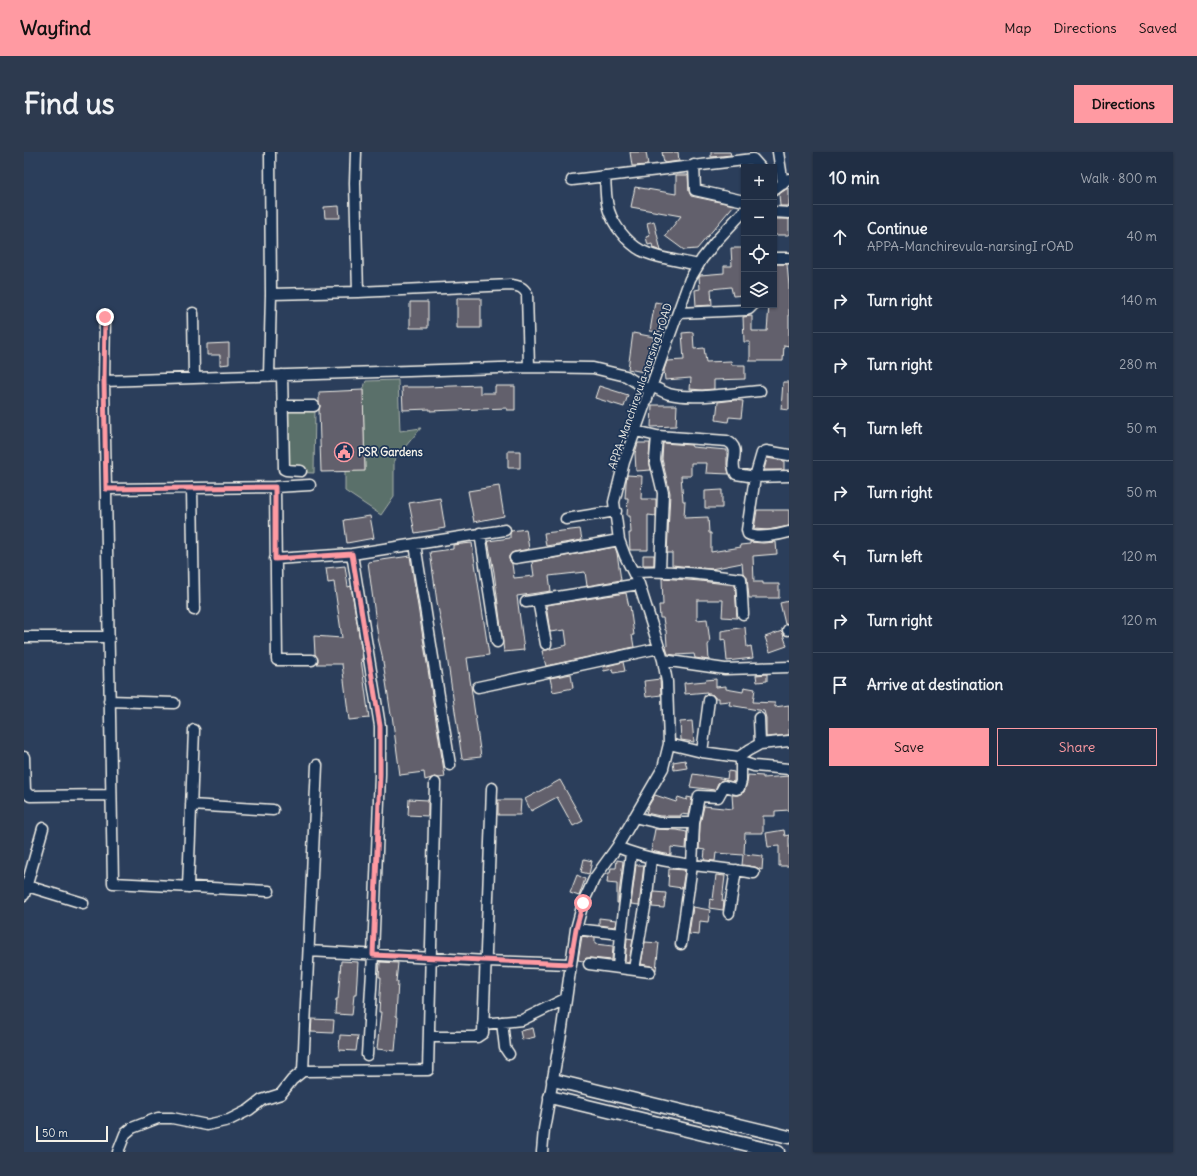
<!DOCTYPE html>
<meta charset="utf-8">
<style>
:root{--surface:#202e44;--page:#2d3a4f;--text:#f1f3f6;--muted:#a2a8b2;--line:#3d4a5d;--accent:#ff9aa2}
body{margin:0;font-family:Delius,sans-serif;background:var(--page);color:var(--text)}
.controls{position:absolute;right:12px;top:12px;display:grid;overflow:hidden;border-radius:0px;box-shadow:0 1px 3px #0004}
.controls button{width:36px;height:36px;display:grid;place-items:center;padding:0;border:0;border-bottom:1px solid var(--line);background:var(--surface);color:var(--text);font:20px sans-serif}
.scale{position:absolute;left:12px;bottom:10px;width:72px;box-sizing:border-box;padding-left:4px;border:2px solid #f4f1e8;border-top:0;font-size:11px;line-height:14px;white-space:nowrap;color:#f4f1e8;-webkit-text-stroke:3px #1d3557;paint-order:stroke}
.stop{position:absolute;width:12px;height:12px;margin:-9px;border:3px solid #ff9aa2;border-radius:50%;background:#fff}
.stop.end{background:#ff9aa2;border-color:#fff;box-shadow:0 1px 4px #0008}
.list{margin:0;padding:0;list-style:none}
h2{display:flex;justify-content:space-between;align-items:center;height:52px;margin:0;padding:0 16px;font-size:17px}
h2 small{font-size:13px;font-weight:400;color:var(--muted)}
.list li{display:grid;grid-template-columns:26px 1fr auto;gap:12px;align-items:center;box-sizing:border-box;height:64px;padding:0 16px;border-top:1px solid var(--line)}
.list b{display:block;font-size:15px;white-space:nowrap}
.list p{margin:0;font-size:13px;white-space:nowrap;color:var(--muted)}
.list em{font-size:13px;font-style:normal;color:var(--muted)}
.actions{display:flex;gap:8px;padding:12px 16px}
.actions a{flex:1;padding:9px 0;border:1px solid var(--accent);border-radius:0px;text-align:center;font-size:14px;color:var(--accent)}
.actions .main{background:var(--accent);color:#111}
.icon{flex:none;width:22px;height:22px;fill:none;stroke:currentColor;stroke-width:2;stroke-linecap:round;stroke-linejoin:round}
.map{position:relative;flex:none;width:765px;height:1000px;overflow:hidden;border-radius:0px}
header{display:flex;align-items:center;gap:24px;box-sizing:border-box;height:56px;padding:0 20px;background:var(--accent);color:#111}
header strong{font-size:19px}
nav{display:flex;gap:22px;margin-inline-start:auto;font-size:14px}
.intro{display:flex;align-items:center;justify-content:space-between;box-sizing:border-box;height:96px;padding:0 24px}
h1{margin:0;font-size:28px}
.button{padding:10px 18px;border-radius:0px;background:var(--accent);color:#111;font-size:14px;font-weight:700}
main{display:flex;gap:24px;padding:0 24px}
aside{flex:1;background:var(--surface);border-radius:0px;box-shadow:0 1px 3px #0004}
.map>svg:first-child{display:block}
.green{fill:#5a6f6a;stroke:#a7b0a9}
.building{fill:#62606c;stroke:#f4f1e8}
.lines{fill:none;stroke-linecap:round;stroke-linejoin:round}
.minor-casing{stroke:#f4f1e8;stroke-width:13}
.major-casing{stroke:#f4f1e8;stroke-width:15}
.minor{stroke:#1d3557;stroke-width:10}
.major{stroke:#1d3557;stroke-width:12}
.route{stroke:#ff9aa2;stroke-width:5}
.labels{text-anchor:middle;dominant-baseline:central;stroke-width:3.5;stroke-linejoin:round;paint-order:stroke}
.street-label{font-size:11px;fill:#f4f1e8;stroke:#1d3557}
.poi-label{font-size:11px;font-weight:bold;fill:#f4f1e8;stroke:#1d3557;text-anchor:start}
</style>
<header>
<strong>Wayfind</strong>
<nav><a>Map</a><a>Directions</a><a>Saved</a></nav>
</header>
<div class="intro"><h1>Find us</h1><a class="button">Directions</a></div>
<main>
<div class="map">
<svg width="765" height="1000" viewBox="0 0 765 1000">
<rect width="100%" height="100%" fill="#2b3e5b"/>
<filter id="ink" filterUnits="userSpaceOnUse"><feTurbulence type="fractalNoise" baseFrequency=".025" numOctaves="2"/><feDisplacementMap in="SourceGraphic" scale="8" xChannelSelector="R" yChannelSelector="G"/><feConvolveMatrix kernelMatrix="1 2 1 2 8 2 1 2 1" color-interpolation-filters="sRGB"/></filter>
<g filter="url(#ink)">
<path class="green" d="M374,228L376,279L397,276L370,308V344L357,363L321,339V319L341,318L339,238L342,229Z
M258,255L291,256L290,321L257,320Z"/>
<path class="building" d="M606,0H622L624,13L608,14Z
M638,0H654L655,9L640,11Z
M687,0H706L707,3L687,5Z
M652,23H664L665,39L667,44L710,53L673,97L660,98L641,84L657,64L607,55L611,35L652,42Z
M764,36H765V54H756L755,42Z
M315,54L316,66H301L300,55Z
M750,67H765V83H750Z
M630,69L637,99L629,96L628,92L624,93L622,85L626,84L623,71Z
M707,96H720V143L709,144L707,135L687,137L688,153L672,154L671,138L676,137L675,125L676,123L700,121V114H708Z
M750,112H763L765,134V194L760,193L759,209H726V190H720L719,165L728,164V179H743L745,153H750Z
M433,146H457V176H433Z
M386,150H404V176H386Z
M631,150L642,152L639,171H641L639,179H635V180L626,179Z
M669,180L670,197L680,196L682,210L707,209L708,213H721V227L690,228V237L678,238L666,237L667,226L641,228L640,218L643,209L660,208L658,181Z
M609,181L630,185L628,199L632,200L625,221L604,217Z
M205,191V212L196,213V203H183V192Z
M759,230H765V258L757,257Z
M456,233V241H471V234H491V258H483V256L406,259V257L379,258L378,235H403Z
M575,234L604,243L600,255L571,246Z
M339,238L341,319L297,320L295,258L296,254L295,250V240Z
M711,248L719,249L717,266L705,265L704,270L692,268L694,250Z
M628,253H653L652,274L627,275Z
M614,291H626L625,308L627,318L612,319L611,301Z
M639,291L667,293L668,295L703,298V313L705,322L682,321L683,311H667V324H657L659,349H661L660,366L684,365L685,381H687V400L717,395L716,393L726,392V390L739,391L752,390L753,402L729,404L730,430H739V432H755V446H725L723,426L722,424L719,421L718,411L687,417L648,413V401H643L646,341L638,307Z
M484,299H496V316H484Z
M743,306L760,309V318H740Z
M603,323L618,324L617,347H632V364L624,363V398H606L605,381H607L606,364H603L604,346H601L602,331Z
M475,334L480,364L450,370L444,339Z
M698,338V356H681V339Z
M416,346L421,376L391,381L385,351Z
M733,358H765V374L744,378L730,377Z
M346,364L350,386L323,391L320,368Z
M502,377L505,397L490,400L485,404V407L488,412L490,426L510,424L508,410L591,395L593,401L597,428L563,434L561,420L525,424L527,439L493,444L500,498L480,500L470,420L464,389L486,386V382L487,379Z
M556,377L558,388L522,394L520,381Z
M448,391L465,503L443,506L457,605L438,607L420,484L413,450L406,400L429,397V393Z
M619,403H630V413H619Z
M386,404L421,625L415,626L411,625L401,628L400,620L376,623L368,563H367L358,503L354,486L344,410Z
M321,414L324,435L327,434L339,507H337L345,566L325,568L318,512H293L294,508L291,502L290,484L318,486L310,430L304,431L302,416Z
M638,426L676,429L711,433L713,466L698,465L699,448H673V468L683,467L686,490L684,493L685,508L671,506L670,502L651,503L644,502L642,495L643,494L642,478H641L639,466H636L635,453H639Z
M602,441L605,455L606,454L610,483H608L610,495L522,514L518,499L543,493L541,478L526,480L522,453Z
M765,449V471L761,472L756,451Z
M721,475L723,495L727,494L729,506L703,509L701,487L697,488V479Z
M758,479L763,494L746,500L741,485Z
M599,510L601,519L590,521L589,517L580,519L579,515Z
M547,522L549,536L529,540L526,526Z
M743,522V529L733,530L732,523Z
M636,527L637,543L622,545L620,529Z
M692,527V535L702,534V537L719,540L720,535L731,537L729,550L751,551V555L765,553V583L742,585V566L740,559L705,553L706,549L695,550V546H691L689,543L683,542V540L661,542L660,531L682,529V528Z
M668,569L670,590L657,588L656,570Z
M661,608L663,616L650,618L649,610Z
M704,619L710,620V630L698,628L694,631L691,638L666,635L669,622L703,627Z
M724,623L739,624V626L765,624V658L751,659V664H739V681H721L720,702L739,704L738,718L731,715L718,713L719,703L692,701L691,709L680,708L681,698L675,697L676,672L680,654L709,657L708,643H714L720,640L723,631Z
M536,628L559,669L549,674L533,645L507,659L501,647Z
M631,643L652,650L654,645L663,648V645L668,646L665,663L657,662V664H636L622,661L625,653Z
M385,647L404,648V664L384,663Z
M474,648H497L496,663H474Z
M631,677L653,678L663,680L662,697L647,695V703L627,699Z
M760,678L761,684L765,683V714H755V694L744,695L742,681Z
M560,707L568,709L565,722L557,720Z
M593,708L599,709L594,751H593V732L583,731L584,721H586L587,716H592Z
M612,713H620L615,753L607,752Z
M645,717L661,718L658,736L644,734Z
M553,723L561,727L555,744L546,741Z
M692,723L701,724L698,749H700L699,758L685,756L686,747L689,748Z
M630,740L642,741L640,756L628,755Z
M669,755L686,758L684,770L676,769L675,783L665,782Z
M575,766L592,768L591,775L575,773Z
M558,784L571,786V792L589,794L588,808L566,806H562L559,809L554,808Z
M603,786L609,787L605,811L601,810Z
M621,790L635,791L632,818L627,814L617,812Z
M317,809L334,810L332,843H330L328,863L311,862L312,847H314Z
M356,810L374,811L372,830H374L372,864L374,865L371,899L353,897L357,860H355L357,825H355Z
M288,867L310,868L309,881L287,880Z
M509,876L511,885L498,888L496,879Z
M316,883L334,884L332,899L315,898Z"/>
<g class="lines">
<defs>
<path id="minor" d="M332,0L331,31L334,140
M754,0L759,32
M670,13L671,38L720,49
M581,24C582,37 581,52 587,64C593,78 608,96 623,101C637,107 659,109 674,113
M548,28L729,7L736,15
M750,38L765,27
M750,60L765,61
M750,106H765
M247,142L334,140L487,133C495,134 499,135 503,142L505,215
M169,161L170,225
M654,161L722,158L725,157L729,153
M81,165L80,229L89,731L245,739
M258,223L260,317L262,318L277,319
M245,224L247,142L246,0
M80,229L505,215L569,216L602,224L626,239
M628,234C634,237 639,240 645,242C670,248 710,241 736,239
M259,254H290
M612,279L633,284L703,289C719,297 704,310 712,322L731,325L765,324
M633,284L631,308L639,341L636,418
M765,303L742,299L738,301L731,325L723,378L724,382C733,387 755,383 765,380
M251,335L253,508H288
M168,336L170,458
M82,337L251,335L286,333
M542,367L592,359
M456,381L473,490
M391,392L426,613
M328,402L356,574V622L349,803L343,903
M491,406L529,400L595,388
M251,407L328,402L481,378
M609,420C646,418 681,422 717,427L719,462
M514,448L522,492
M502,450L615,432
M764,478L765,477
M0,485H84
M639,508L701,517L765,515
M454,535L635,496
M85,549L150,551
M735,566L736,592
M645,592L678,600L715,605L717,610L730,614L765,617
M678,600L685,548
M0,605L1,639L6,644L87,643
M715,605L725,598L736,592L765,589
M293,613L279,919L404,918L411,631
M167,653L249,658
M610,665L635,671H670L668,713L657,792
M670,671L675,644L694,645L700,634L712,637L715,636L717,629V610
M593,695C636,713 684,713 730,721
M0,733L59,751
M164,735L170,578
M0,743L19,676
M705,761L712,718
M552,777L597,782
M285,799L462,809L546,812
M565,812L626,820
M594,815L597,782L607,701
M610,817L623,744L627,706
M478,870L481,896L485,902
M459,872L498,868L541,847
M405,885H453L459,881L468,636
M94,1000L101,982L108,976L134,966H148L183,973L205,968L225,958L238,948L257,942L268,928L279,919
M518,1000L520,977L538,876L552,777L559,751L570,727L593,695L639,616L645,592L643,530L639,508L615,432L601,404L595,388L590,350L600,310L666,127L678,107L693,88L720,59"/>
<path id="major" d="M529,928L765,985
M526,945L754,1000"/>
</defs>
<use href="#minor" class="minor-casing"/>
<use href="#major" class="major-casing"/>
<use href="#minor" class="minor"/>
<use href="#major" class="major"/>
</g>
</g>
<g class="lines" filter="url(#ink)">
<path class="route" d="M81,165L80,229L82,337L251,335V407L328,402L356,574V622L349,803L546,812L552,777L559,751"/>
</g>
<defs>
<symbol id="civic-ring" viewBox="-11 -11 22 22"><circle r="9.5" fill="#1d3557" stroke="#ff9aa2" stroke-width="1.5"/><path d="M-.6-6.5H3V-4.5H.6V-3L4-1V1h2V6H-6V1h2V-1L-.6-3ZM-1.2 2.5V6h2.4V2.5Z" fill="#ff9aa2"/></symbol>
</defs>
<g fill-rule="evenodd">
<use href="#civic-ring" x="309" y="289" width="22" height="22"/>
</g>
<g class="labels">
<g class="street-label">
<text transform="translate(616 234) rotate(-71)">APPA-Manchirevula-narsingI rOAD</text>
</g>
<g class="poi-label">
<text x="334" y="300">PSR Gardens</text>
</g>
</g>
</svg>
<div class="controls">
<button>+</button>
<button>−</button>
<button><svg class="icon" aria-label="locate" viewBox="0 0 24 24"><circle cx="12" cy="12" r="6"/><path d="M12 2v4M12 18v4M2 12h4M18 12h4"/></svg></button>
<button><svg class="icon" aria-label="layers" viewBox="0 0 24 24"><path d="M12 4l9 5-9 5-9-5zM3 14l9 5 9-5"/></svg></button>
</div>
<div class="scale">50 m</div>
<div class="stop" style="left:559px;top:751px"></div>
<div class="stop end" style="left:81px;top:165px"></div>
</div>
<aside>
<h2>10 min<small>Walk · 800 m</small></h2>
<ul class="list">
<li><svg class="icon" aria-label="ahead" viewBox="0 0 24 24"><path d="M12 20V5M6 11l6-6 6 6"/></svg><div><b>Continue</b><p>APPA-Manchirevula-narsingI rOAD</p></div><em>40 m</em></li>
<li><svg class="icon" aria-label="right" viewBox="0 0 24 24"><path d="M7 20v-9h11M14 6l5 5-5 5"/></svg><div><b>Turn right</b></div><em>140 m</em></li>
<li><svg class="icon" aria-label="right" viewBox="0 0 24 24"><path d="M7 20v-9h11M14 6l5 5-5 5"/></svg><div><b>Turn right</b></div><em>280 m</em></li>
<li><svg class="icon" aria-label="left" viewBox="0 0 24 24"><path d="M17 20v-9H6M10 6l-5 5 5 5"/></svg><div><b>Turn left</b></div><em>50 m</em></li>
<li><svg class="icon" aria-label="right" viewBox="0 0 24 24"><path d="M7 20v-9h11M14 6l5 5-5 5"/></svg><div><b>Turn right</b></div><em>50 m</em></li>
<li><svg class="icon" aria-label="left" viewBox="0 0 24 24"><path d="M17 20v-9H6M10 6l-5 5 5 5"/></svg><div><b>Turn left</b></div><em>120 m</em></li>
<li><svg class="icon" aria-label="right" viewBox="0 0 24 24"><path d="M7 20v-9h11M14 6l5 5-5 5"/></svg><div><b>Turn right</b></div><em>120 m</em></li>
<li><svg class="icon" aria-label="arrive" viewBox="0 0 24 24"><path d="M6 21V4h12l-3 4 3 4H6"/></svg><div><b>Arrive at destination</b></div></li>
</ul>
<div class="actions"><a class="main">Save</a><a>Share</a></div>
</aside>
</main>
